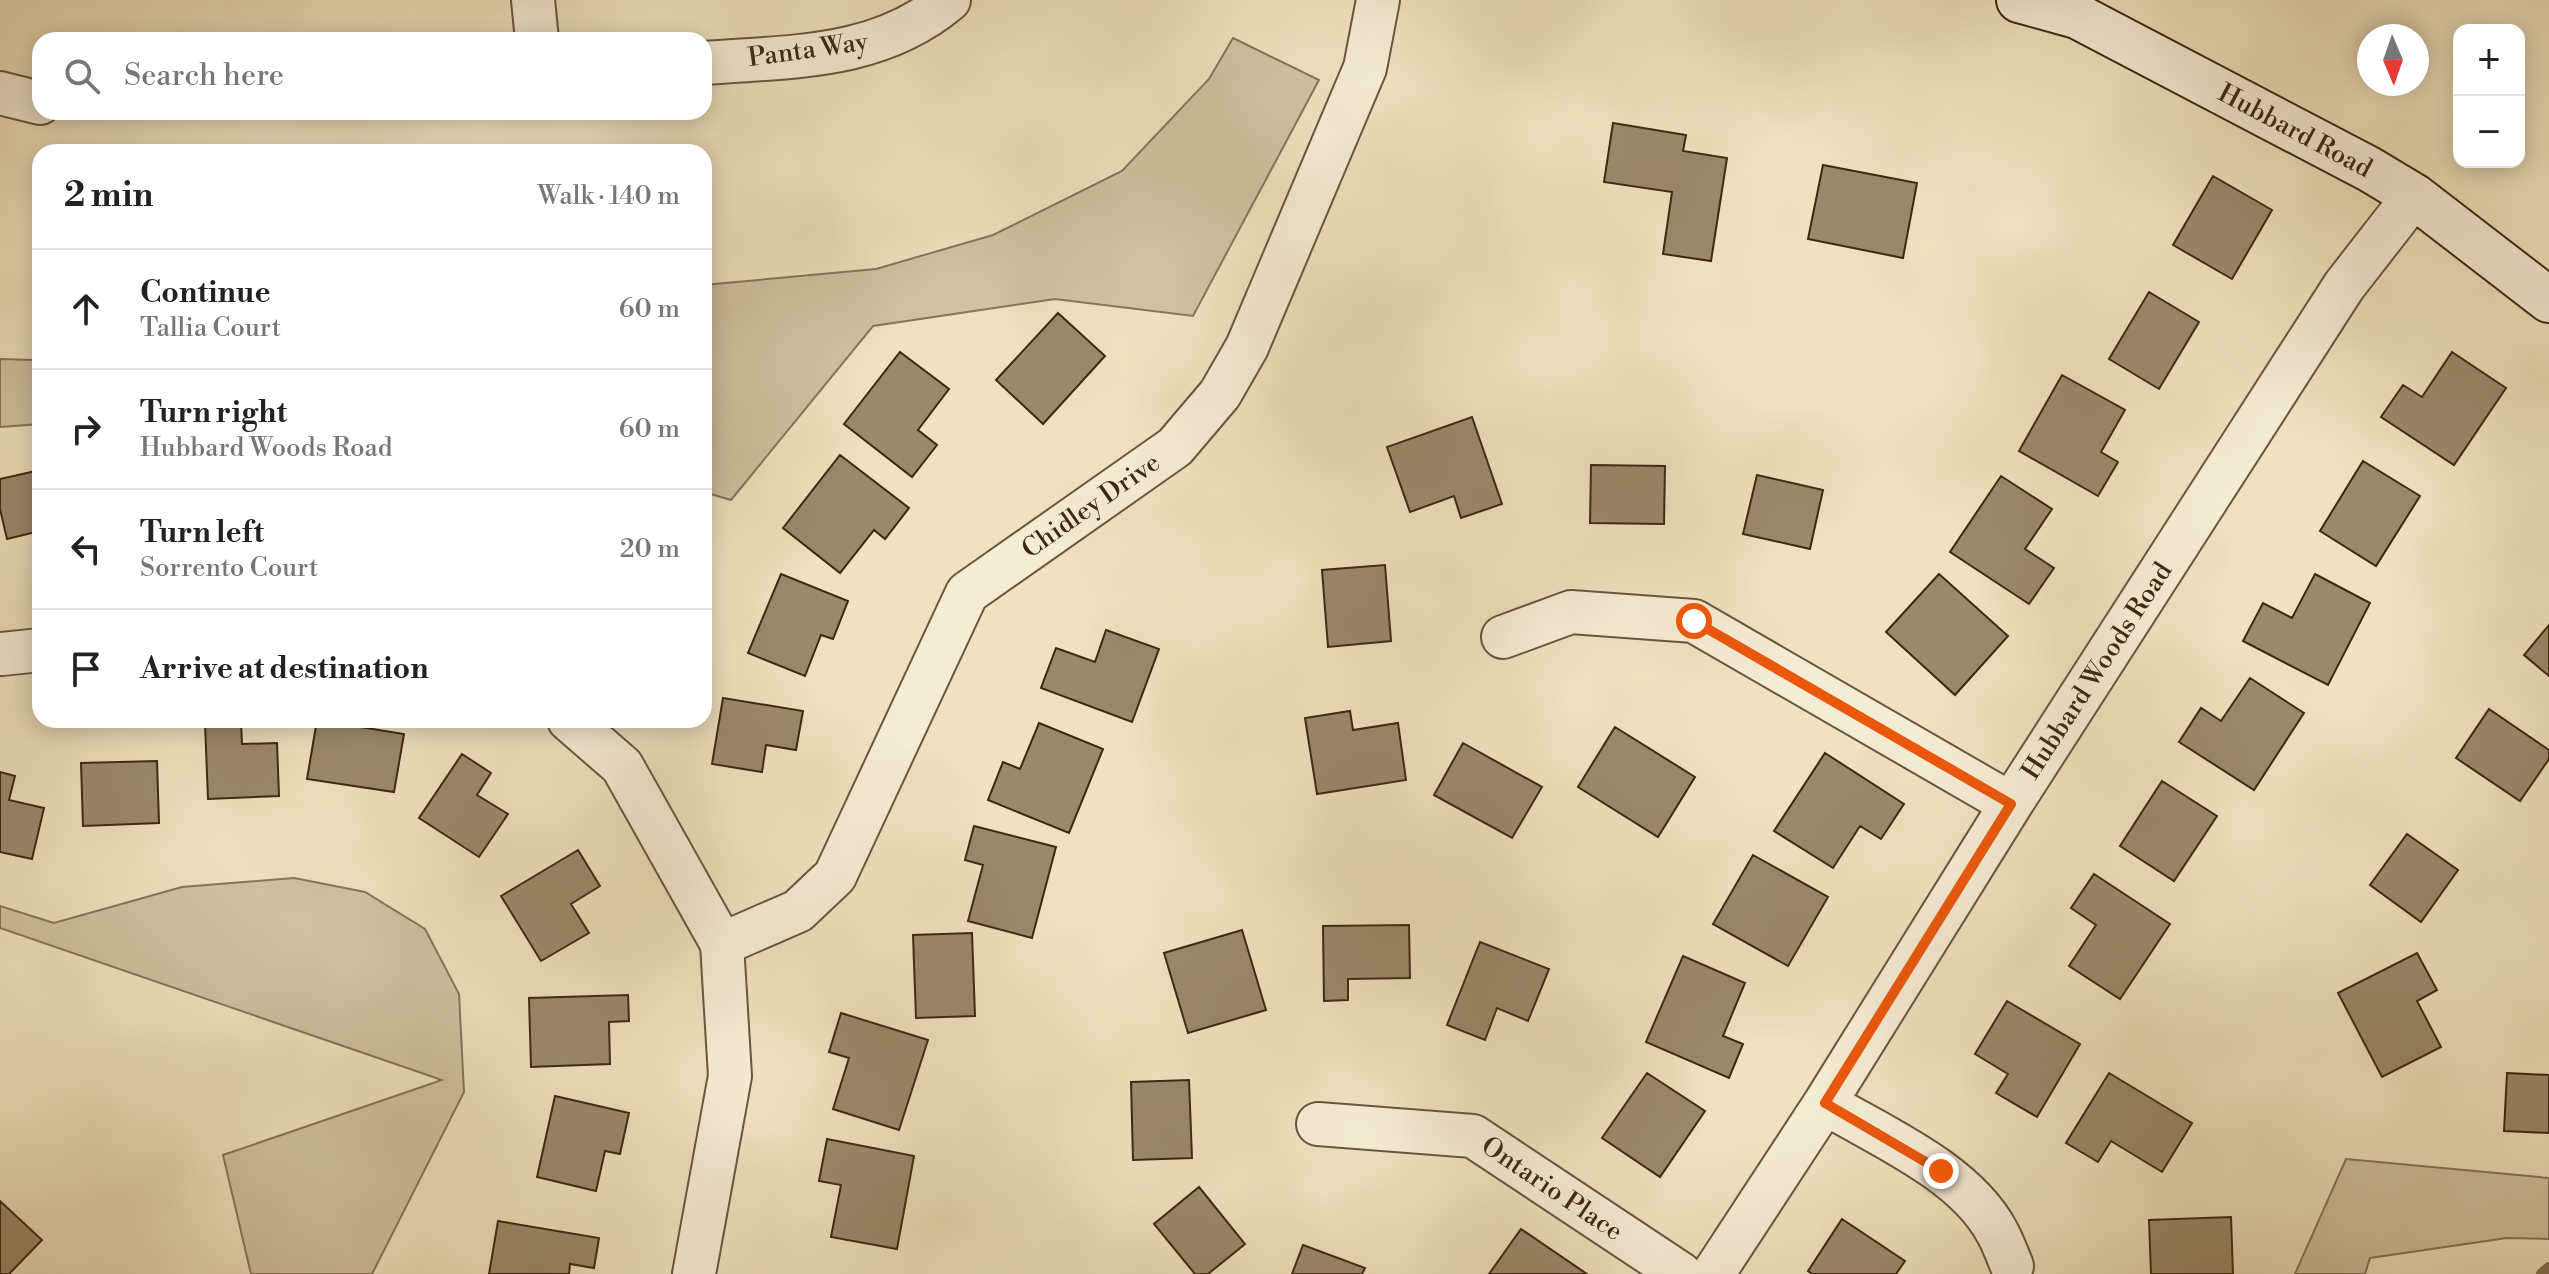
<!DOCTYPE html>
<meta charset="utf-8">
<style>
:root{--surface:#fff;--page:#f2f2f2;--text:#222;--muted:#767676;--line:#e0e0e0}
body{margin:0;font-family:"Libre Bodoni",serif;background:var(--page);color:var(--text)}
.controls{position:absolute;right:24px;top:24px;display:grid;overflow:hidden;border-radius:16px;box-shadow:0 4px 20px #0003}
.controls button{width:72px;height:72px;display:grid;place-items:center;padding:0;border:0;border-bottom:2px solid var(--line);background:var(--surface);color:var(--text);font:40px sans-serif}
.compass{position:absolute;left:2357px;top:24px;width:72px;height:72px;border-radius:50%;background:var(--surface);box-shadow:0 4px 20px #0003;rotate:178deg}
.stop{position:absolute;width:24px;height:24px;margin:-18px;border:6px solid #ea580c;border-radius:50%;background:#fff}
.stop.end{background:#ea580c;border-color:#fff;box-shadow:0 2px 8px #0008}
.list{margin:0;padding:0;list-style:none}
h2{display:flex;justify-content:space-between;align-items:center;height:104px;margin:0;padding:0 32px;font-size:34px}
h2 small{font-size:26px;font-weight:400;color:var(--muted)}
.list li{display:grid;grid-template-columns:52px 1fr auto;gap:24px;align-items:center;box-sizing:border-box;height:120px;padding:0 32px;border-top:2px solid var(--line)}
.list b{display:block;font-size:30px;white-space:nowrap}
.list p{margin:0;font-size:26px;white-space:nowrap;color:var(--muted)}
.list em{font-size:26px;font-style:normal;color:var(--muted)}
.icon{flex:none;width:44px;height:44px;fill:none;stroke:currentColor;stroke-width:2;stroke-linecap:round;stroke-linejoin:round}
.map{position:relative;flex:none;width:2549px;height:1274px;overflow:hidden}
.search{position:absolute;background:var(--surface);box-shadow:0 4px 20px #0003;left:32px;top:32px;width:680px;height:88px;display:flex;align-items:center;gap:20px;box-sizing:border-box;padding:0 28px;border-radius:24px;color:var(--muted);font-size:30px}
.panel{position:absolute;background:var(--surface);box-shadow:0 4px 20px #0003;left:32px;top:144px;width:680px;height:584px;border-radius:24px}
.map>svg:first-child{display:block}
.green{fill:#d1c2a0;stroke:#887558;stroke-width:2}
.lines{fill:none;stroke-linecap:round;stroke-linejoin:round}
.stream{stroke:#857255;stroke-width:12}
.building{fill:#9b896a;stroke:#3f2810;stroke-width:2}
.minor-casing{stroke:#6b563c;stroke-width:46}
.secondary-casing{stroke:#3f2810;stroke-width:48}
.minor{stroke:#f5ecd5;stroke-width:42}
.secondary{stroke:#f5ecd5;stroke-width:44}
.route{stroke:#ea580c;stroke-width:10}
.labels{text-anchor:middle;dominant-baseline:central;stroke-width:7;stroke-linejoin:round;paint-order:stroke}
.street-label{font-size:26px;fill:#3f2810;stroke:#f5ecd5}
</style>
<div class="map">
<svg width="2549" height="1274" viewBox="0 0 2549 1274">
<rect width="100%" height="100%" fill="#efe2be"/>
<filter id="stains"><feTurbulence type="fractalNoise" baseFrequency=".0025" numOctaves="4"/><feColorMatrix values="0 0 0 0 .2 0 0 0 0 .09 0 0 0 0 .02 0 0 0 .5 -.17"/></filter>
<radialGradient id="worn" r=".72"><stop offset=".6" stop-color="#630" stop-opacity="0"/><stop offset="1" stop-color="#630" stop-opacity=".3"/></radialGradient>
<path class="green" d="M1233,38L1319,80L1193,316L1055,299L873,326L731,500L704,492V285L876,269L993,235L1122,171L1209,79Z
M0,359L34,360L40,366V424L0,427Z
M294,878L365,892L425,929L459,994L464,1092L372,1274H251L223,1155L442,1080L0,928V906L54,923L182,887Z
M2346,1159L2549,1178V1239L2507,1238L2370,1258L2365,1274H2295Z"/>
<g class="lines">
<path class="stream" d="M2542,1274L2549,1268"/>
</g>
<path class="building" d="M1613,123L1686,135L1683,151L1727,158L1711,261L1663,254L1672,192L1604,182Z
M1823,165L1917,183L1903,258L1808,239Z
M2213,176L2272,210L2232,279L2173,245Z
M2149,292L2199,322L2159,389L2109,359Z
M1058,313L1105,356L1043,424L996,380Z
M900,352L949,389L918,430L937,445L912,477L844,424Z
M2452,352L2506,388L2454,465L2381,417L2403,385L2422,397Z
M2062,375L2125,410L2101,452L2118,462L2098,496L2019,451Z
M1472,417L1502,504L1461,518L1454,496L1410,512L1387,447Z
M840,455L909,508L885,539L874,530L840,573L783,528Z
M2363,461L2420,496L2376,566L2320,531Z
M1591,465L1665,466L1664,524L1590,523Z
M40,470V531L7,539L0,509V479Z
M1757,475L1823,490L1810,549L1743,534Z
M2001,476L2052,509L2025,549L2054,568L2029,604L1950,552Z
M1385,565L1391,641L1328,647L1322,570Z
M781,574L848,601L833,639L821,635L805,676L748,653Z
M1939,574L2008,636L1955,695L1886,632Z
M2315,574L2370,603L2328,685L2243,641L2263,603L2292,618Z
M2549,625V676L2524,655Z
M1106,630L1159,649L1132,722L1041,688L1056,648L1095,662Z
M2250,678L2304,713L2254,790L2179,742L2201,708L2221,721Z
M723,698L803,711L796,750L766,745L762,772L712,764Z
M2489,709L2549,750V759L2520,801L2456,758Z
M1350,711L1353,730L1398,723L1406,780L1317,794L1305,718Z
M317,720L404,734L394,792L307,779Z
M241,721L242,744L277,743L279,796L208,799L205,723Z
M1039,723L1103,749L1069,833L988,800L1003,762L1020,769Z
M1615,727L1695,777L1658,837L1578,787Z
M1463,743L1542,787L1512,838L1434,795Z
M1825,753L1904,804L1881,839L1860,826L1833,868L1774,831Z
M462,754L491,773L477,795L508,814L479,857L419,818Z
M157,761L159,823L83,826L81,763Z
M0,772L15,776L9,800L44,808L32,859L0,852Z
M2162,781L2217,816L2174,881L2120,846Z
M974,826L1056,847L1032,938L968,921L983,865L965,860Z
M2407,834L2458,870L2421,922L2370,885Z
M578,850L600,886L571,904L589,933L541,961L501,896Z
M1753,855L1828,897L1788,966L1713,924Z
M2094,874L2170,924L2120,999L2069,966L2096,925L2071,908Z
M1409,925L1410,978L1348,979V1000L1324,1001L1323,926Z
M1242,930L1266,1010L1188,1033L1164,953Z
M972,933L975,1016L916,1018L913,935Z
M1480,942L1549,969L1528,1021L1497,1008L1485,1040L1447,1025Z
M2417,953L2437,990L2417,1001L2441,1047L2382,1077L2338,993Z
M1683,956L1745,983L1723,1036L1743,1044L1729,1078L1646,1042Z
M628,995L629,1021L609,1022L610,1064L531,1067L529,998Z
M2007,1001L2080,1044L2037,1117L1996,1093L2008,1074L1975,1054Z
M841,1013L928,1040L899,1130L833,1109L849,1058L829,1052Z
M1647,1073L1705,1111L1660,1177L1602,1138Z
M2109,1073L2192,1123L2162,1172L2111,1141L2098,1162L2066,1143Z
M2507,1073L2549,1075V1133L2504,1131Z
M1189,1080L1192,1158L1133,1160L1131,1082Z
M555,1096L629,1113L620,1154L605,1151L596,1191L537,1177Z
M827,1139L914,1156L897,1249L831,1237L841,1185L819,1181Z
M1199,1187L1245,1244L1208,1274H1195L1154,1224Z
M0,1201L42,1240L9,1274H0Z
M2231,1217L2233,1274H2151L2149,1220Z
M1842,1219L1905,1261L1896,1274H1812L1808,1271Z
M498,1221L599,1238L594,1268L570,1264L569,1274H489Z
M1521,1229L1587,1274H1489Z
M1303,1245L1365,1268L1362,1274H1292Z"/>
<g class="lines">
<defs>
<path id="minor" d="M533,0L537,40
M704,63C791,56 878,60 949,0
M0,93L40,103
M1503,637L1571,612L1694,621L2011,804
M2,654L40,650
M569,720L622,766L722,944L730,1076L694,1274
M722,944L798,911L835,876L967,593L1175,447L1220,394L1247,347L1365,68L1378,0
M1825,1103C1882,1137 1965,1172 1997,1232C2003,1242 2007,1255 2012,1266
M1318,1124L1473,1136L1681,1274
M1713,1274L1825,1103L2011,804L2344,286L2414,196"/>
<path id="secondary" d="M2019,0L2077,16L2369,169L2414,196L2549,300"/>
</defs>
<use href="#minor" class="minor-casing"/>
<use href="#secondary" class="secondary-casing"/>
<use href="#minor" class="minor"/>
<use href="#secondary" class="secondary"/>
</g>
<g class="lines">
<path class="route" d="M1694,621L2011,804L1825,1103L1941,1171"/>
</g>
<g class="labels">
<g class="street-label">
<text transform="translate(808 50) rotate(-8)">Panta Way</text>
<text transform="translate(2295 131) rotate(28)">Hubbard Road</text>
<text transform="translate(1091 506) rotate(-35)">Chidley Drive</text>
<text transform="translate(2097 671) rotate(-57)">Hubbard Woods Road</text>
<text transform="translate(1552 1189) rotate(34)">Ontario Place</text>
</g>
</g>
<rect width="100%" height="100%" filter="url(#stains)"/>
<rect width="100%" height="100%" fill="url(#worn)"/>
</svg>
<div class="controls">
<button>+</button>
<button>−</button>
</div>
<svg class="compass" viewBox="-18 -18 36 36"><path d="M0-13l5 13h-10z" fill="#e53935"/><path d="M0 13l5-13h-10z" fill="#767676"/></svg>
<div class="stop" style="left:1694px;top:621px"></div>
<div class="stop end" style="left:1941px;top:1171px"></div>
<div class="search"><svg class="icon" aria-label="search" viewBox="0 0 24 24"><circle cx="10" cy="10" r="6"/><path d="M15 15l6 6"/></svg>Search here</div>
<section class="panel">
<h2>2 min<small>Walk · 140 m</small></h2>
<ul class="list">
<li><svg class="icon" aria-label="ahead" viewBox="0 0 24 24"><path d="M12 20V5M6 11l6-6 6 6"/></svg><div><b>Continue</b><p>Tallia Court</p></div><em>60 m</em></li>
<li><svg class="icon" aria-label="right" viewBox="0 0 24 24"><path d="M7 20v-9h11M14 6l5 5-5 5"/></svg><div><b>Turn right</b><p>Hubbard Woods Road</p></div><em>60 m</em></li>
<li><svg class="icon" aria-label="left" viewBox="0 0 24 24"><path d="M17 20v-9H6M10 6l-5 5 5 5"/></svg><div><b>Turn left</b><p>Sorrento Court</p></div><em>20 m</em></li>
<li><svg class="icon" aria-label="arrive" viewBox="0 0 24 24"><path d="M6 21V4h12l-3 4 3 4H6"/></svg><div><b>Arrive at destination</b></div></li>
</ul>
</section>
</div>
